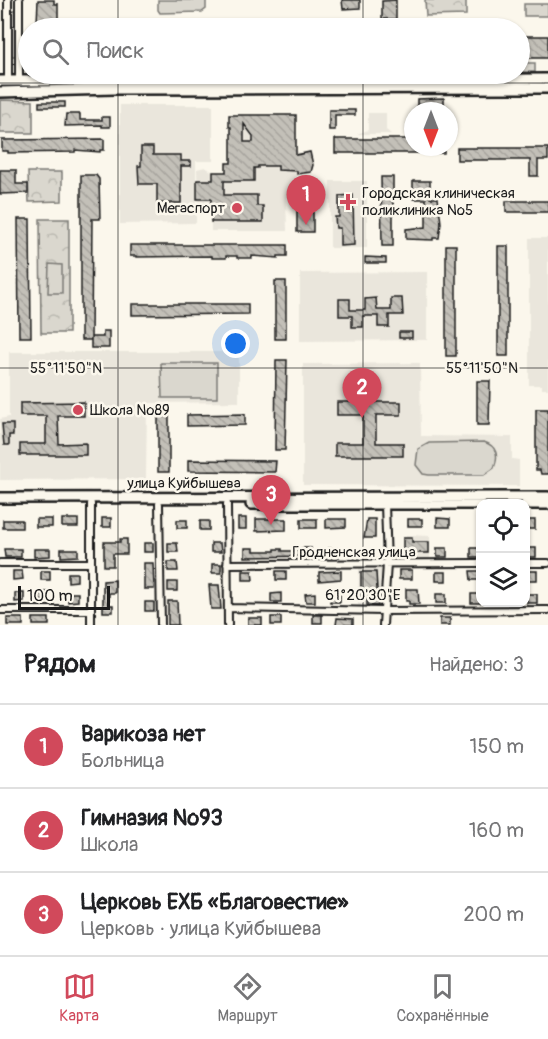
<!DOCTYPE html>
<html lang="ru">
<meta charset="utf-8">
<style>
:root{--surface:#fff;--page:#f6f6f6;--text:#202124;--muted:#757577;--line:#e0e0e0;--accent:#d1495b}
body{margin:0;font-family:Pangolin,sans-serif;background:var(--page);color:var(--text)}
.controls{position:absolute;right:18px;bottom:18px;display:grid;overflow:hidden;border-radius:12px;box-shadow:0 2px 4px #0004}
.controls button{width:54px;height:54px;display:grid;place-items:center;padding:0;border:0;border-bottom:2px solid var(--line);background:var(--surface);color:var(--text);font:30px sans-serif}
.compass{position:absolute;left:404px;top:102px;width:54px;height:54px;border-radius:50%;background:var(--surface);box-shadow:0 2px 4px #0004;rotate:180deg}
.scale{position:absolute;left:18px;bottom:15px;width:92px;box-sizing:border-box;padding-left:6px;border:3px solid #1c1c1c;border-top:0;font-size:16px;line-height:21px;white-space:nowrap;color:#1c1c1c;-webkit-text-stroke:4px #fbf7ec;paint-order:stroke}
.you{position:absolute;left:236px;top:344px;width:21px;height:21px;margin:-15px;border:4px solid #fff;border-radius:50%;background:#1a73e8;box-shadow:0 0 0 9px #1a73e833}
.badge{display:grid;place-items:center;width:39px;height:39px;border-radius:50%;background:var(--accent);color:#fff;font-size:20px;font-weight:700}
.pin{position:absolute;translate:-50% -50px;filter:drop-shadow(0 2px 3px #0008)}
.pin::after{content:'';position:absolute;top:32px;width:21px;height:18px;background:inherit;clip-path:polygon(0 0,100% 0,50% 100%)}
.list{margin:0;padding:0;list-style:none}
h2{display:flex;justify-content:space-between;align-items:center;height:78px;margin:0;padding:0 24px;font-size:26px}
h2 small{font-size:20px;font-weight:400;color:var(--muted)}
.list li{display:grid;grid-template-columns:39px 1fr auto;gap:18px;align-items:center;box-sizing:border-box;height:84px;padding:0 24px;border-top:2px solid var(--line)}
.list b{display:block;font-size:22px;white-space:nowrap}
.list p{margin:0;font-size:20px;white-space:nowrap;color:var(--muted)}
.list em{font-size:20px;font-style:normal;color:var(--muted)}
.icon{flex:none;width:33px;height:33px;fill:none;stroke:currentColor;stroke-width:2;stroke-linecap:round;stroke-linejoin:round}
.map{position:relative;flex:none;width:548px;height:625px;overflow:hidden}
.search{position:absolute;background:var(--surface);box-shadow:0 2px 4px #0004;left:18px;right:18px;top:18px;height:66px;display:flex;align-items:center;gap:15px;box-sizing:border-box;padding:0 21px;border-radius:33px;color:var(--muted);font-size:22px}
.sheet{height:330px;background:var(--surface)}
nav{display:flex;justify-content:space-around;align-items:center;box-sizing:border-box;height:84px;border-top:2px solid var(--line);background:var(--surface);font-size:16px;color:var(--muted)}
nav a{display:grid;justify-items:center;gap:3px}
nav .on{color:var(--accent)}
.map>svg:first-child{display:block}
.built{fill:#eae6dc}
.grass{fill:url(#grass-tufts);stroke:#7b7a75;stroke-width:1.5}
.park{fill:url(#park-crowns);stroke:#7b7a75;stroke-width:1.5}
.pitch{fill:#dad7ce;stroke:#7b7a75;stroke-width:1.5}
.building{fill:url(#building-back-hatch);stroke:#1c1c1c;stroke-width:1.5;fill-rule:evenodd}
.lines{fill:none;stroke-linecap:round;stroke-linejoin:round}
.street-casing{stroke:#1c1c1c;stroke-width:10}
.secondary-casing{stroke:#1c1c1c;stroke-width:14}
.street{stroke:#fbf7ec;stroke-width:6}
.secondary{stroke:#fbf7ec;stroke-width:9}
.ticks{fill:none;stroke:#1c1c1c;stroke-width:1.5;stroke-opacity:0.45}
.poi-dot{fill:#d1495b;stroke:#fbf7ec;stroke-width:2}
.labels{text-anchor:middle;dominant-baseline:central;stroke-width:5;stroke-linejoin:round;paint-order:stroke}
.poi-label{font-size:15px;fill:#1c1c1c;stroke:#fbf7ec;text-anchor:start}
.street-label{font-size:15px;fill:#1c1c1c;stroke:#fbf7ec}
.ticks-label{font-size:15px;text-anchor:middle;fill:#1c1c1c;stroke:#fbf7ec;stroke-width:5;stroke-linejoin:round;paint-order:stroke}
</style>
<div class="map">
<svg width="548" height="625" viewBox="0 0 548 625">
<defs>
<pattern id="grass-tufts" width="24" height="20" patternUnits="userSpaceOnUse" patternTransform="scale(1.5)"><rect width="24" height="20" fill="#dad7ce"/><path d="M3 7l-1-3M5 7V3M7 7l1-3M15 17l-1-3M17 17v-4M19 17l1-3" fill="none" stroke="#bab8b0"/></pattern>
<pattern id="park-crowns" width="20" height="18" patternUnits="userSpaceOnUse" patternTransform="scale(1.5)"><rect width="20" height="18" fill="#dad7ce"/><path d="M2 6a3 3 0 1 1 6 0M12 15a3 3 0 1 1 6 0" fill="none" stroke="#bab8b0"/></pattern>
<pattern id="building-back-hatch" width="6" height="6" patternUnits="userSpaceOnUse" patternTransform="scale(1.5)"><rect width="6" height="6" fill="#c3c0b8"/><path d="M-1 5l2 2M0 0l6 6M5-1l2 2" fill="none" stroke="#a7a49e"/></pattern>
</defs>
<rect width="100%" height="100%" fill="#fbf7ec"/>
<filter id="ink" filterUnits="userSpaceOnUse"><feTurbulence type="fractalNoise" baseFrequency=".0167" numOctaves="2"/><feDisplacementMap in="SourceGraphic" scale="12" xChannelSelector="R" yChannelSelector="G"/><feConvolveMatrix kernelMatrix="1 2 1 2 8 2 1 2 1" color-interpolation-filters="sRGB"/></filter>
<g filter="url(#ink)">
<path class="built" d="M120,105H213V161H196V223L120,224Z
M368,113H386V130L391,134H357L368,130Z
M229,115H296V150L300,154L301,160L297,161V179H295V182L301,186L286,198L287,231H211V210H198L197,169L205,167L213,172H231V127H229Z
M330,181H367V248H330Z
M529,238H548V389H542V385H529Z
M427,272V340L300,341V273Z
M9,352H239V402L147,403L146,479L0,480V419L9,417Z
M420,363L421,436L512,437V459L519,460V486L303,485V364Z
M406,535L430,536V559H406Z
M359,568H384L382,607L358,606Z"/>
<path class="grass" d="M11,10H15V56H11Z
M520,63H535V72H520Z"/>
<path class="park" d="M425,0H466V15L426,16Z
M0,100L33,101V133H0Z
M28,172H62V201L29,202Z
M40,219H69V333H41Z"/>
<path class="pitch" d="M158,0H206V9L202,12L160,13L158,10Z
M524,4H548V16H524Z
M49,264L62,265V293H48Z
M161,363H217V398H162Z
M484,442C497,446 499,456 494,468L484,475H429L423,474L416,465L418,449L429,443Z"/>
<path class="building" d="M38,0H54V4H58V21L37,23Z
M342,0H360V8L343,9Z
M396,0V19H382V1Z
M519,36H548V58H519Z
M444,98V104L417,105V99Z
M39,102H65V107H39Z
M329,110H355V115H335V130H329Z
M66,114H80V120H102V117H110V127H102V125L65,126Z
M229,115H296V155L310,152L313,165L311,172L297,174V171L278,170V166H258V168H254V181H224V195H257V206H263V222H211V199H197V180H213V172H226V163H231V127H229ZM244,124L253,136V142H244Z
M104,139V150H100V152L75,150V152L8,153V151H2V140Z
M335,139H413V147H444V153H335Z
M141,147H153V155H181V161H191V166H181V203H157V184H139L138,166H141Z
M457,148H548V160H538V176H530V160H457Z
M0,170H16V184H28V193L0,194Z
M81,175H96L99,179L100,219H92L91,340H81Z
M381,177H393V246H382Z
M413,181H430V198H438L441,223L439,238H433V240L406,239V229L426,227V199H413Z
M353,195L354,245L340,246V228H336L335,217H339V196Z
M297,201H313V232H297Z
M506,201H548V212H506Z
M18,219H30L31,337H19Z
M130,245H287V256H278V258L252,256V258H237V256H226V258H212V256L136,257V256H130Z
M446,245H456V356H446Z
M498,246H508V356H498Z
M365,257L386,258V263H365Z
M275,281H286V339H275Z
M376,298L377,310H391V298H402L403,315H389V327H378V316H363V327H352V316H339V299H350V310H365V299Z
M132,304H248V314L132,315Z
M103,331H109V348H91V337H103Z
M399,332H412V338H399Z
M276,360H287L285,450H275Z
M477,381H490L489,425H477Z
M84,402V416H58L59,444L86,443V455H20V444H46V416H20V403Z
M337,402H401V415H376V443H403V456H335V443H363V415H337Z
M536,409H548V474H541L540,470H536Z
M158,413H169V472H158Z
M245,414V425L187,426V415Z
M2,424H13V435H9V445H4Z
M188,460L276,461L275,472L188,471Z
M102,518H111V527H102Z
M238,518H246V529H238Z
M437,518L450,519V527H437Z
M36,519H52V527H36Z
M62,519H78V527H62Z
M256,519H286V530L256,531Z
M301,519H317V528H301Z
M326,519H346V527L326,528Z
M367,519H375V538H364Z
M408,519H422V526H408Z
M3,520H22V528H3Z
M177,520H187V528H177Z
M525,520H535V529H525Z
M200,521H209V530H200Z
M403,538H412V542H429V553H412V557H403Z
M120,539H127V554H113V566H104V542H120Z
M144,543H153V552H144Z
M168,543H177L178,552H168Z
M211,543H220L221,552H211Z
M245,548H254V551H275V549H282V551H302V548H311V556L245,557Z
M329,548H339V557H329Z
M437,548H447V557H437Z
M471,548H480V557H471Z
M527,548H536V557H527Z
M4,549H21V557H5Z
M34,549H50V556L34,557Z
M61,549H78V556L61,557Z
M168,562H177L178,571H168Z
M144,563H153L154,589H144Z
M212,564H221V573H212Z
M399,570H412V579H399Z
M13,571H22L23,579L13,580Z
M41,571H50V580H41Z
M243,571H252L253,580H243Z
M276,571H286V580H276Z
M341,571V579L319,581V572Z
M470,571H480V580H471Z
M527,571H537V580H527Z
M361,572H376L378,606L367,605V598H361Z
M436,572H446V581H436Z
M68,573H77V581L68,582Z
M115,580V593H109V605H113V612H103V581Z
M168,582H177V591H168Z
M209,585H219L221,609H211Z
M406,589H418L419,604H409V601H406Z
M39,592H48V601H39Z
M15,593H24V601L15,602Z
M68,593H78V601L68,602Z
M281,593V602H271V594Z
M315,593V602H306L305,594Z
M330,593H340V602H330Z
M436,594H446V603H436Z
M471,594H480V603H471Z
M527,594H537V603H527Z
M168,601H177L178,625H168Z
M145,602H154V611H145Z
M313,615H322V623H313Z
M271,617H281V625H271Z
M7,618H23V625H7Z
M33,618H49V625H33Z
M248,618H262V625H248Z
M337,618L353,619V625H336Z
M440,618H450V625H440Z"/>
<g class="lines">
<defs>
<path id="street" d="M8,0V81
M19,0V81
M159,504L161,625
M227,504L228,625
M0,563H91
M526,563H548
M227,564L480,563
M228,608L383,611L548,610
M0,610H91
M91,625V504
M383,625L387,564L385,504"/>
<path id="secondary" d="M0,81L548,79
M0,92L114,89L548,88
M0,498L548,497
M251,504H480
M526,504H548"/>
</defs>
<use href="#street" class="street-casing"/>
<use href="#secondary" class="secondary-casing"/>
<use href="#street" class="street"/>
<use href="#secondary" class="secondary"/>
</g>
</g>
<path class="ticks" d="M118,0V28M363,0V28M118,74V625M363,74V625M0,83H548M0,368H548"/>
<g class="poi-dot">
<path d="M345 193h6v6h6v6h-6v6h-6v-6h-6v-6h6z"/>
<circle cx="237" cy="208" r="6"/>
<circle cx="78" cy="410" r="6"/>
</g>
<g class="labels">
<g class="poi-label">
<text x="362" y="193">Городская клиническая<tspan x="362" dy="17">поликлиника №5</tspan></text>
<text x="225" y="208" text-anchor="end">Мегаспорт</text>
<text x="90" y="410">Школа №89</text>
</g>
<g class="street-label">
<text x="184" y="483">улица Куйбышева</text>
<text x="354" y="552">Гродненская улица</text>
</g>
</g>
<g class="ticks-label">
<text x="482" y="373">55°11'50"N</text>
<text x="66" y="373">55°11'50"N</text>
<text x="363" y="600">61°20'30"E</text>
</g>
</svg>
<div class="controls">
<button><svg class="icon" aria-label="locate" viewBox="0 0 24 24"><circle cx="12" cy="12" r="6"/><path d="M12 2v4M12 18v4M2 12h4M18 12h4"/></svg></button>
<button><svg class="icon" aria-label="layers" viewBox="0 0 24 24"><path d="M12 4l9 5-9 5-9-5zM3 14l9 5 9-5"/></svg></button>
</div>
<svg class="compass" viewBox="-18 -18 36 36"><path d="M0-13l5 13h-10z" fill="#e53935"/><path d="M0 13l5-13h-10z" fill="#757577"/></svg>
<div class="scale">100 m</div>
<div class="you"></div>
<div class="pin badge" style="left:306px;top:225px">1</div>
<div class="pin badge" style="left:362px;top:418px">2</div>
<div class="pin badge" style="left:271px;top:525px">3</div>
<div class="search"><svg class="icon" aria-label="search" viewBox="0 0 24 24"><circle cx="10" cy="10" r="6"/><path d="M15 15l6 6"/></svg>Поиск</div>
</div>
<section class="sheet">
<h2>Рядом<small>Найдено: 3</small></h2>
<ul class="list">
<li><span class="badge">1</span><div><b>Варикоза нет</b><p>Больница</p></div><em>150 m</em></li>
<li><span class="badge">2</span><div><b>Гимназия №93</b><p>Школа</p></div><em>160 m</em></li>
<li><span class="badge">3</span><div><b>Церковь ЕХБ «Благовестие»</b><p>Церковь · улица Куйбышева</p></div><em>200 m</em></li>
</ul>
</section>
<nav>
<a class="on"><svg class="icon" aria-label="map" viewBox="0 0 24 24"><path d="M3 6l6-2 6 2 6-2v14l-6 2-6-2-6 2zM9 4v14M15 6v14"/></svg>Карта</a>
<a><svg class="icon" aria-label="directions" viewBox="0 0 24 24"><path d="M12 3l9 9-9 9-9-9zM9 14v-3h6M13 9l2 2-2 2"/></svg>Маршрут</a>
<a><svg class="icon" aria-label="saved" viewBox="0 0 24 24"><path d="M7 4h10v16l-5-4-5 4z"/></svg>Сохранённые</a>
</nav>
